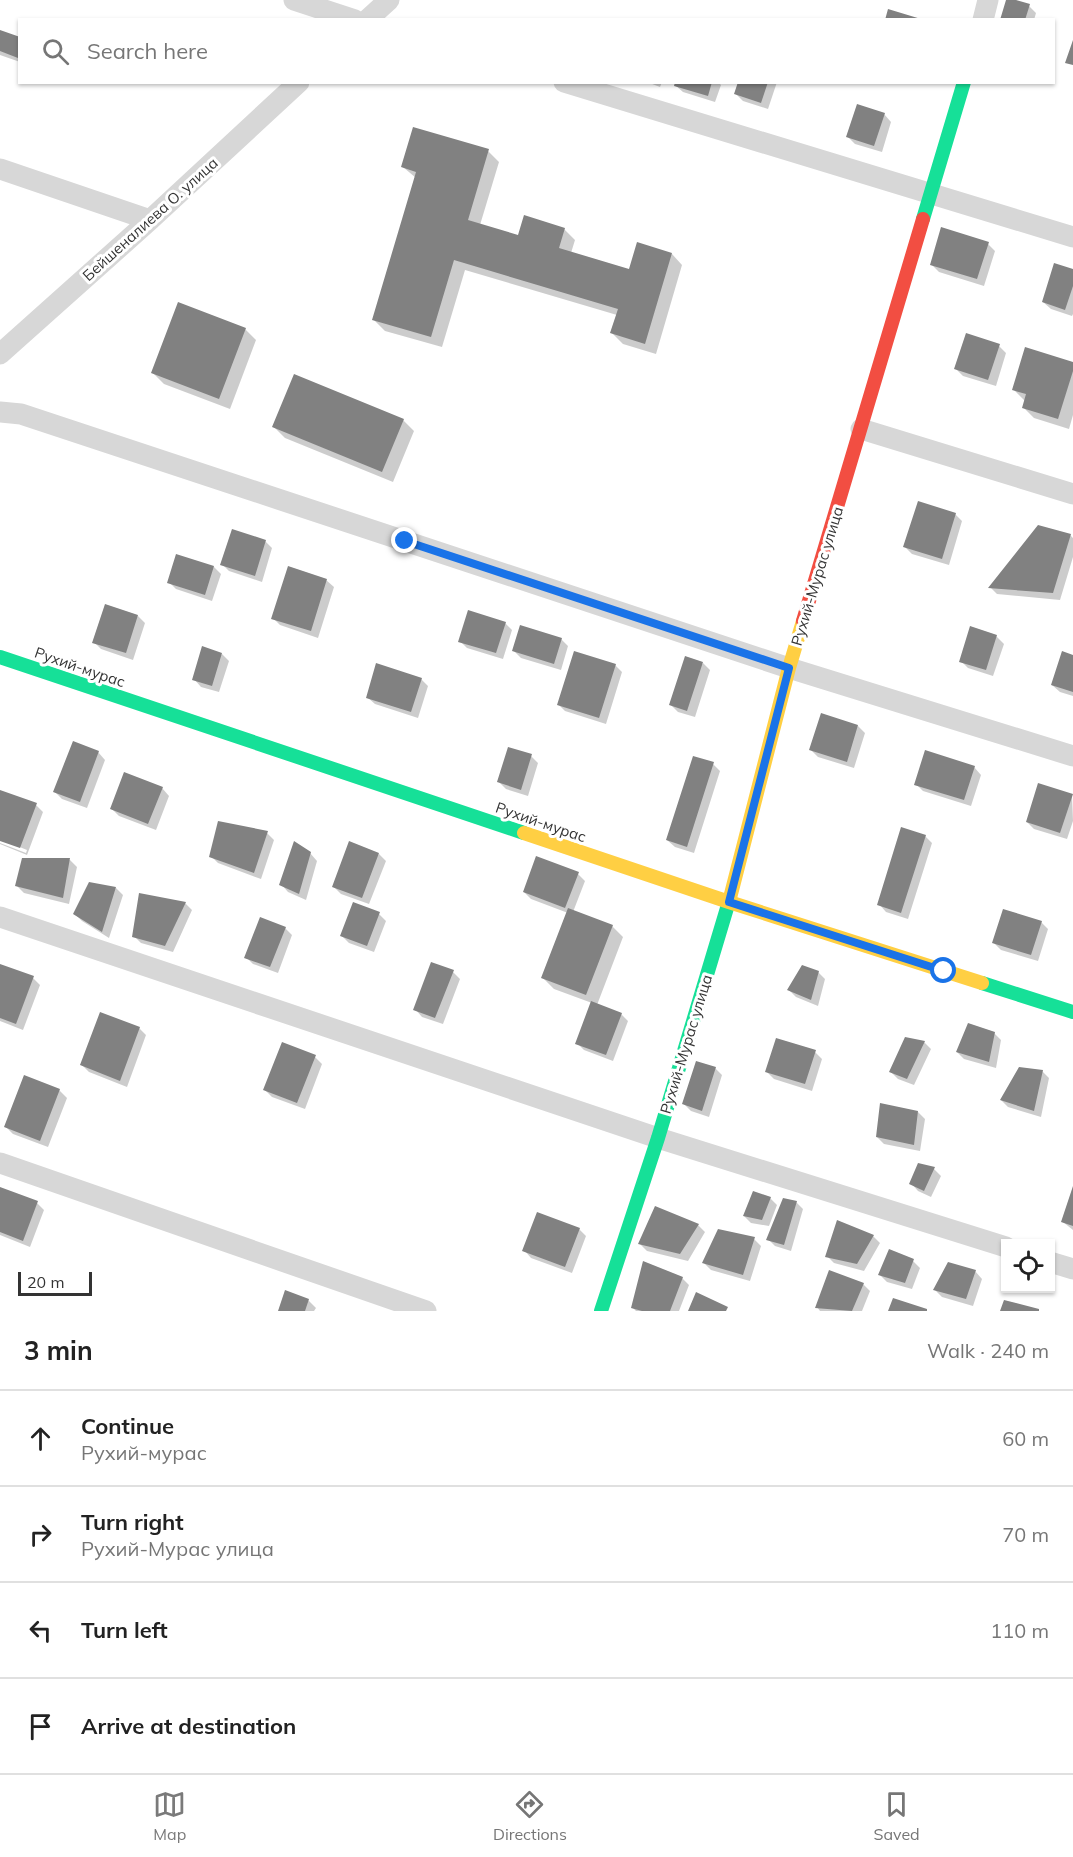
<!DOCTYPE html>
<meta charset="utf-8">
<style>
:root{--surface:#fff;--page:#f6f6f6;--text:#222;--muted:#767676;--line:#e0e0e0;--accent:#7a7a7a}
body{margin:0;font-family:Mulish,sans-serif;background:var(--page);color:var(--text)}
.controls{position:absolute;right:18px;bottom:18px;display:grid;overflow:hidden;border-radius:0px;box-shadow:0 2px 4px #0004}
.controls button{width:54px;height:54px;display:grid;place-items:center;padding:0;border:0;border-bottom:2px solid var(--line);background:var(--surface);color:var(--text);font:30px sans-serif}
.scale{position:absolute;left:18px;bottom:15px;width:74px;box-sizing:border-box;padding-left:6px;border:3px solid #333;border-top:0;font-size:16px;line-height:21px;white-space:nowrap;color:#333;-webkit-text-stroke:4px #fff;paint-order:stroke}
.stop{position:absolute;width:18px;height:18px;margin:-14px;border:4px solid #1a73e8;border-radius:50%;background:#fff}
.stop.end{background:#1a73e8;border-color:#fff;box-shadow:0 2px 6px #0008}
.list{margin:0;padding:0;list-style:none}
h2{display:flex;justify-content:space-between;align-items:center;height:78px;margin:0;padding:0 24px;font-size:26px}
h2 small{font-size:20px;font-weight:400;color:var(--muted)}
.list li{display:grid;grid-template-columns:39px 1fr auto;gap:18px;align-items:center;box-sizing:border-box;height:96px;padding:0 24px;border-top:2px solid var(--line)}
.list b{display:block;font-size:22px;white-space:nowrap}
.list p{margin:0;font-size:20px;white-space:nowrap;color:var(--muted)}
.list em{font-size:20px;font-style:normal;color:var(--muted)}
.icon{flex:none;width:33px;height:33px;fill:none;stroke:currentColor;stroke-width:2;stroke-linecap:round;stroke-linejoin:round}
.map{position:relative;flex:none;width:1073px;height:1311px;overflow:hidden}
.search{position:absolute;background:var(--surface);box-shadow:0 2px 4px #0004;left:18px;right:18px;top:18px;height:66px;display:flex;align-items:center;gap:15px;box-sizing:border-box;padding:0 21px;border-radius:0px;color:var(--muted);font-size:22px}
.sheet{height:462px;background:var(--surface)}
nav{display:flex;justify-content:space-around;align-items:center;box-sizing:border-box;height:84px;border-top:2px solid var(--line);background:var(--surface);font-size:16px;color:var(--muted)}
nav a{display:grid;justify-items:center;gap:3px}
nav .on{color:var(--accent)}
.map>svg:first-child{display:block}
.shadow{fill:#0003}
.building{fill:#818181}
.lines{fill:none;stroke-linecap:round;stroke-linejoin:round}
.street{stroke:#d7d7d7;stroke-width:21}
.fast{stroke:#16e098;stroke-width:14}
.slow{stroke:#ffcf43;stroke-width:14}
.jam{stroke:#f24e42;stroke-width:14}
.route{stroke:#1a73e8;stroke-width:8}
.labels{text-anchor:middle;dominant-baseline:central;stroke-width:6;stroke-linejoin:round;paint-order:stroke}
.street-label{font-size:15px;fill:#333;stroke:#fff}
</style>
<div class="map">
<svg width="1073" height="1311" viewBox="0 0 1073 1311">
<rect width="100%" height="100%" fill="#fff"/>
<path class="shadow" d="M1007,0L1029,6L1036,13L1034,20H1001Z
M0,31L20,39V62L0,55Z
M647,82H662L660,87Z
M676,82H718L721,85L715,102L683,92L675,85Z
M740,82H777L768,109L743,101L736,94Z
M884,114L891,122L882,152L855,144L848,137Z
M488,151L499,162L480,225L519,237L564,229L575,240L571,253L630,270L672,254L682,265L656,354L623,344L612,333L617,315L465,270L442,347L385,331L374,320L416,178L403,167Z
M988,244L995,251L984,286L939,272L931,264Z
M1073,271V314L1072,316L1051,309L1043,302Z
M245,329L256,340L230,409L164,384L153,373Z
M999,346L1006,353L996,386L963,376L956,369Z
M1073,364V415L1069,429L1034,418L1023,407L1025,401L1014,390Z
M403,420L414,431L393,482L285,438L274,427Z
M955,514L962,521L949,565L912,554L905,547Z
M1070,535L1073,538V557L1060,600L997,594L990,587Z
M265,541L272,548L262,582L229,571L222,564Z
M214,567L221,574L212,601L176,589L169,582Z
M326,580L334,587L318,638L280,625L273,618Z
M138,616L145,623L133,660L101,649L94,642Z
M505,623L512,630L503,659L467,648L460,641Z
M996,636L1004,644L993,676L968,668L961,661Z
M561,639L568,646L561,670L521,658L514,651Z
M222,654L229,661L219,692L201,687L194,679Z
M1073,656V696L1060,692L1052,685Z
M703,663L710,670L695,717L678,712L671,705Z
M615,665L622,672L606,724L565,711L558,704Z
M421,679L428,686L418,718L375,704L367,697Z
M858,726L865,733L854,768L818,757L811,750Z
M98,752L105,760L87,808L62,799L55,792Z
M531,756L538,763L528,796L506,789L499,782Z
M713,764L720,771L694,853L675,847L667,840Z
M974,767L981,775L971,806L923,791L916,784Z
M162,788L169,796L156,830L119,816L112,809Z
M0,791L36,805L43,812L27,855L0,844V843L26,853L27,850L0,839Z
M1072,795L1073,821L1067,839L1034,829L1027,822Z
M267,833L274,840L261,879L218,863L211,856Z
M925,836L932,843L908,919L886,912L879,904Z
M310,853L317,861L306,900L288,892L281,884Z
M379,854L386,861L369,904L341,894L334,887Z
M23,860H70L77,867L69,904L24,893L17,886Z
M578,874L585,881L573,912L612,926L623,937L597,1005L621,1014L628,1021L613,1061L584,1050L577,1043L592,1003L554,989L543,978L568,913L531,899L524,892Z
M116,888L123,895L109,938L82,921L75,914Z
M185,903L192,910L173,952L141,943L134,936Z
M379,914L386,921L374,952L349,943L342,936Z
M1041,922L1048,929L1038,961L1001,950L994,943Z
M285,928L292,935L278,973L253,964L246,957Z
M0,965L33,978L40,985L23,1030L0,1021Z
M453,972L460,979L443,1024L422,1017L415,1009Z
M818,972L825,979L818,1006L796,997L789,990Z
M139,1028L146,1035L127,1087L89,1072L82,1065Z
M994,1033L1001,1040L996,1068L964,1059L957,1052Z
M924,1042L931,1049L914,1085L898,1079L891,1072Z
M815,1052L822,1059L812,1091L774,1079L767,1072Z
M315,1057L322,1064L305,1109L272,1097L265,1090Z
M715,1068L722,1075L709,1117L691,1111L684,1104Z
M1042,1071L1049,1078L1041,1117L1008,1107L1001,1100Z
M59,1090L67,1098L48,1147L13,1134L6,1127Z
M918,1112L925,1119L920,1151L884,1144L877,1137Z
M934,1169L941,1176L931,1197L918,1191L911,1183Z
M1073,1189V1230L1063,1222Z
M0,1192L37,1203L44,1210L30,1247L0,1235Z
M770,1198L777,1205L769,1226L751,1223L744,1216Z
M796,1202L803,1209L791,1251L775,1246L768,1239Z
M656,1208L698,1225L705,1232L688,1261L647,1251L640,1244Z
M579,1229L586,1236L572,1273L531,1258L524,1250Z
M873,1236L880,1243L864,1271L834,1263L827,1256Z
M754,1239L761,1246L750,1281L711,1270L704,1263Z
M913,1261L920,1268L912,1289L887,1282L880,1275Z
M975,1271L982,1279L973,1306L942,1297L935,1290Z
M682,1278L689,1285L679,1311H636L632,1307Z
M863,1284L870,1291L862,1311H820L817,1307Z
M308,1300L316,1308L314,1311H279Z"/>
<path class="building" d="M1006,0H1016L1030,4L1025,20H1000Z
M888,9L921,19V20H885Z
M0,30L20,37V54L18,58L0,51Z
M1073,40V65L1065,63Z
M675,82H712L708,96L674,86Z
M738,82H768L761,103L734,94Z
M857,104L885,113L874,146L846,137Z
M413,127L489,149L468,220L518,235L524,215L565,228L559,248L629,269L637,242L672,253L645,344L610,333L618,309L454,260L431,337L372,320L416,172L401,167Z
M941,227L989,242L977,279L930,265Z
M1054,263L1073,269V286L1065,310L1042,302Z
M178,302L246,328L219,399L151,373Z
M966,333L1000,344L988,380L954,369Z
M1025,347L1073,362V371L1058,419L1022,408L1026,394L1012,390Z
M294,374L404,419L382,472L272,427Z
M918,501L956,513L942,559L903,547Z
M1038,525L1071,534L1053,593L988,588Z
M232,529L266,540L255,576L220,565Z
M176,554L214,566L205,595L167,583Z
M288,566L327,579L311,631L271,619Z
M105,604L138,615L126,653L92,643Z
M468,610L506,622L496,653L458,642Z
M520,625L562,638L554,664L512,651Z
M970,626L997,635L986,670L959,662Z
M202,646L222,653L212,686L192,680Z
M574,651L616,664L599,718L557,705Z
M1062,651L1073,655V692L1051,685Z
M685,656L703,662L687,711L669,705Z
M376,663L422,678L411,712L366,698Z
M821,713L858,725L847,762L809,750Z
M73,741L99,751L80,802L53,792Z
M508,747L532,754L521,790L497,782Z
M925,750L975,766L964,800L914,785Z
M693,756L714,762L687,847L666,840Z
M124,772L163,787L148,824L110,809Z
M1038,783L1073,794L1060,833L1026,822Z
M0,790L37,803L20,848L0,841Z
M218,821L268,831L254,873L209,857Z
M901,827L926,835L901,913L877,905Z
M294,841L311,852L299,894L279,885Z
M349,841L379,853L362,898L332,887Z
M536,856L579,872L565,908L523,892Z
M22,858H70L63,898L15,886Z
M89,882L116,887L102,932L73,914Z
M139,893L186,902L165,946L132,937Z
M353,902L380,912L367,946L340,936Z
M568,908L613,925L586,995L541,978Z
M1003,909L1042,921L1031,955L992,943Z
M260,917L286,927L270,967L244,958Z
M431,962L454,970L435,1018L413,1010Z
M0,964L34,976L16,1024L0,1018Z
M802,965L819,971L811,1000L787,990Z
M591,1001L622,1013L606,1055L575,1044Z
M100,1012L140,1027L120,1081L80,1065Z
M968,1023L995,1032L989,1062L956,1052Z
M905,1037L925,1041L907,1079L889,1072Z
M776,1038L816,1050L805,1084L765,1072Z
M282,1042L316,1055L297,1103L263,1090Z
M696,1061L716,1067L702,1111L682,1104Z
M1019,1067L1043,1070L1034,1111L1000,1100Z
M24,1075L60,1089L40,1141L4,1127Z
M880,1103L918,1111L914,1145L876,1137Z
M918,1163L935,1167L924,1191L909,1184Z
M1073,1186V1226L1061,1222Z
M0,1187L38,1201L23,1241L0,1232Z
M753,1191L771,1197L762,1220L743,1216Z
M783,1198L797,1201L784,1245L766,1240Z
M655,1206L699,1224L680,1254L638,1244Z
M537,1212L580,1228L565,1267L522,1251Z
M837,1220L874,1235L857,1264L825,1257Z
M718,1229L755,1237L743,1275L702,1263Z
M889,1249L914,1259L905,1283L878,1275Z
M643,1261L683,1277L670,1311H642L631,1308Z
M948,1262L976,1270L966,1299L933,1290Z
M829,1270L864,1283L852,1311L815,1308Z
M285,1290L309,1299L305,1311H278Z
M696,1292L728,1307L726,1311H688Z
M893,1298L927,1309V1311H888Z
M1004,1300L1039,1309V1311H1000Z"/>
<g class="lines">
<path class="street" d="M294,0L355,20
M367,20L389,0
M983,20L988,0
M564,82L1073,237
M0,169L150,220
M0,354L150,220L299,82
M0,412L21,414L789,668L1073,756
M861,429L1073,494
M0,917L658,1138L1006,1247
M0,1163L426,1311
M1050,1262L1073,1269"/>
<path class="fast" d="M923,219L964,82
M0,657L524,833
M982,983L1073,1012
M601,1311L658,1138L730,898"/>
<path class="slow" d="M524,833L729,902L982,983
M730,898L789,668L803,621"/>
<path class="jam" d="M803,621L923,219"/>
</g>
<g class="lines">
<path class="route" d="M405,541L789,668L729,902L944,971"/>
</g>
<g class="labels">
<g class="street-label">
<text transform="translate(150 219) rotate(-42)">Бейшеналиева О. улица</text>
<text transform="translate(817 576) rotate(-73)">Рухий-Мурас улица</text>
<text transform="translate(80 667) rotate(19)">Рухий-мурас</text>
<text transform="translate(541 822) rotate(19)">Рухий-мурас</text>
<text transform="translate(686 1044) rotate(-73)">Рухий-Мурас улица</text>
</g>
</g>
</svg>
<div class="controls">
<button><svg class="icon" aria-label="locate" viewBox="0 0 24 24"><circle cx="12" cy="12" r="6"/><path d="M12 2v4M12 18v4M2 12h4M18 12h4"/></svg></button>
</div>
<div class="scale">20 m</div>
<div class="stop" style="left:944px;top:971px"></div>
<div class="stop end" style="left:405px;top:541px"></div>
<div class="search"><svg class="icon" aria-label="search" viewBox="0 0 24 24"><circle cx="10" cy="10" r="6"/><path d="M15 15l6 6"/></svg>Search here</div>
</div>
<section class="sheet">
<h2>3 min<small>Walk · 240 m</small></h2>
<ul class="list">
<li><svg class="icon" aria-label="ahead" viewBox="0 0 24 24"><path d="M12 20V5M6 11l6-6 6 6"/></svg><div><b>Continue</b><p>Рухий-мурас</p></div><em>60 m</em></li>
<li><svg class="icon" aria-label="right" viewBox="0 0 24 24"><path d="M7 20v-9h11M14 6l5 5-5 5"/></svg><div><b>Turn right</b><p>Рухий-Мурас улица</p></div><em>70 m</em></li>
<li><svg class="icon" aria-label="left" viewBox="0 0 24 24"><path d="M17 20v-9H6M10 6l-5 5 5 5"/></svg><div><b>Turn left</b></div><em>110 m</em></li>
<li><svg class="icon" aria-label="arrive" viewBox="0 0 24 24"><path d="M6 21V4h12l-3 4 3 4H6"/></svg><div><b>Arrive at destination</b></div></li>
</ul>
</section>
<nav>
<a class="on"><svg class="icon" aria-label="map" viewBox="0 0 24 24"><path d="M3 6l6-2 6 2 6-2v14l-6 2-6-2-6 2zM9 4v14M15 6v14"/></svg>Map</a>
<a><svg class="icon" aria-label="directions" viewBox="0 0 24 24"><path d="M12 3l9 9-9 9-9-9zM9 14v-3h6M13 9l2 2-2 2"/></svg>Directions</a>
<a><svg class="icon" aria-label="saved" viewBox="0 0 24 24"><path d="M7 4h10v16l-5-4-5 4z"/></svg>Saved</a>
</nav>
